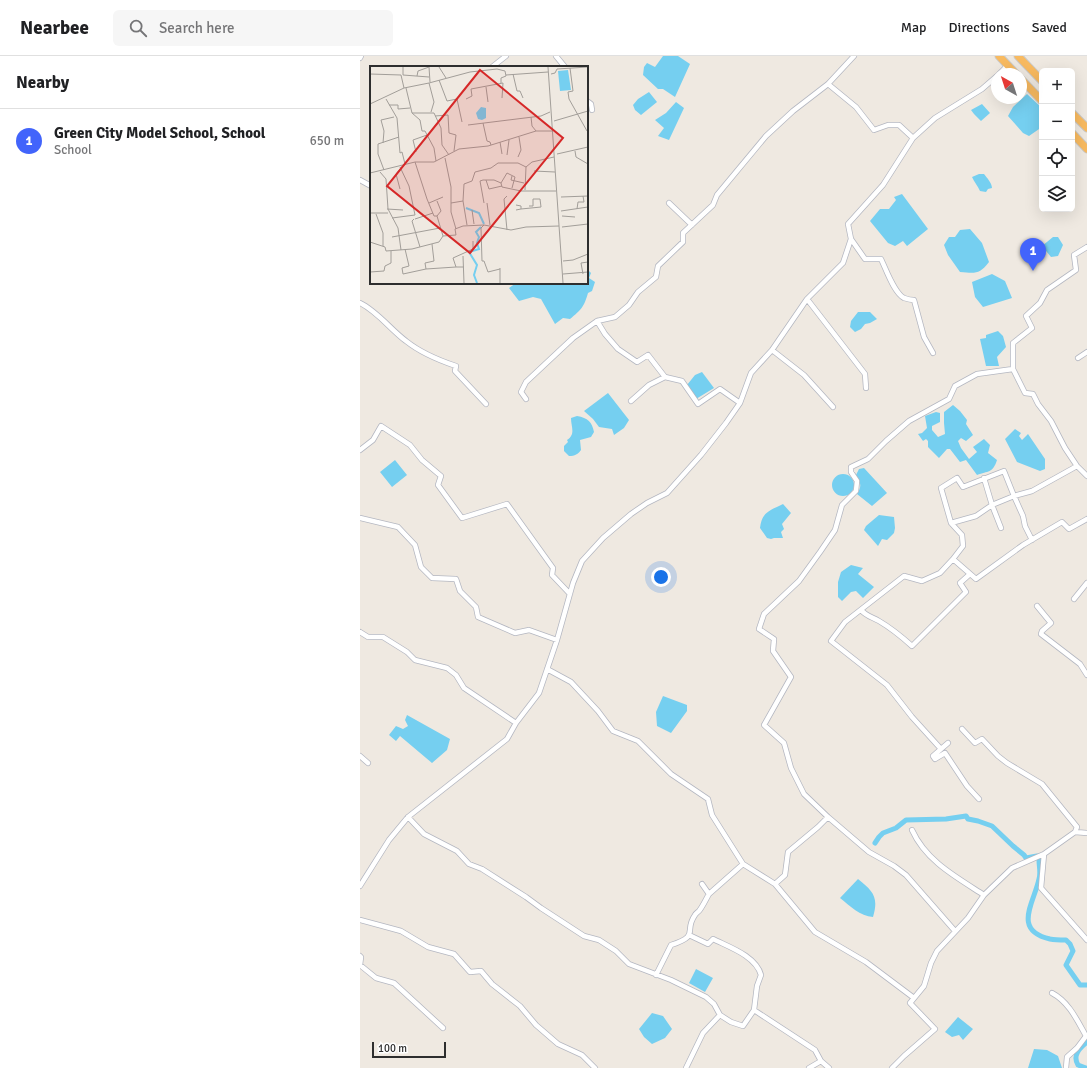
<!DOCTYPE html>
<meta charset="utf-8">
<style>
:root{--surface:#fff;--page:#f6f6f6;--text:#202124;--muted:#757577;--line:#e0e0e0;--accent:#4264fb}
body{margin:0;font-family:Signika,sans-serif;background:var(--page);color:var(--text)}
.controls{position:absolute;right:12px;top:12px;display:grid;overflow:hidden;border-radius:6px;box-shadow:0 4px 16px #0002}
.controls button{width:36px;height:36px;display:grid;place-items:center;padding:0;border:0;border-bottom:1px solid var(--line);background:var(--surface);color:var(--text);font:20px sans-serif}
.compass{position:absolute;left:631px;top:12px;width:36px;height:36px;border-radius:50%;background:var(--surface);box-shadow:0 4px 16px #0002;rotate:321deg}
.scale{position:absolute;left:12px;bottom:10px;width:74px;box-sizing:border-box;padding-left:4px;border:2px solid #2e2e2e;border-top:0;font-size:11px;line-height:14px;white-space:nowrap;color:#2e2e2e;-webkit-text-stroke:3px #fff;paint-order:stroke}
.you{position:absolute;left:301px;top:521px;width:14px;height:14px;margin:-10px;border:3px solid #fff;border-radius:50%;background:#1a73e8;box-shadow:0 0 0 6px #1a73e833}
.badge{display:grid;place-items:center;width:26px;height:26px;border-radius:50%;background:var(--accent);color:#fff;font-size:13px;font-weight:700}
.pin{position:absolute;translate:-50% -33px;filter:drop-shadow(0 1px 2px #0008)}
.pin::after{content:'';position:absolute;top:21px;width:14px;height:12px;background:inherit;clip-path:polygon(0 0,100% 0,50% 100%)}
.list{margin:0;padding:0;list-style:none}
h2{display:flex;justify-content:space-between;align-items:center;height:52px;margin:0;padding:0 16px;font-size:17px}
h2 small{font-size:13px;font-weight:400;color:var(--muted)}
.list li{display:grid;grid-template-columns:26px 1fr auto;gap:12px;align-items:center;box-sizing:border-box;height:64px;padding:0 16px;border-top:1px solid var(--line)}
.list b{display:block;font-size:15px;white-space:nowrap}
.list p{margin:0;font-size:13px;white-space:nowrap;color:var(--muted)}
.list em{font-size:13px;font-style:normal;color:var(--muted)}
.icon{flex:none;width:22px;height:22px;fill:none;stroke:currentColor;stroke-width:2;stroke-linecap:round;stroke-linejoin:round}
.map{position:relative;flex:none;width:727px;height:1012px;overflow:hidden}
header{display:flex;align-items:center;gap:24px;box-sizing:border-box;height:56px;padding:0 20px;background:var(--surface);border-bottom:1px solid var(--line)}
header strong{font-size:19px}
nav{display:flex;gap:22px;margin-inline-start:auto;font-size:14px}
.search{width:280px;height:36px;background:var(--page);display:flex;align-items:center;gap:10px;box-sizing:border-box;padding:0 14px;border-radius:6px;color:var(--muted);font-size:15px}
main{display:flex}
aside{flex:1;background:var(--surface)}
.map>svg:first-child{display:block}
.water{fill:#75cff0}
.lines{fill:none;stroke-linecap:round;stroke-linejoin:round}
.canal{stroke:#75cff0;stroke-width:5}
.minor-casing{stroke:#b4b7c1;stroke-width:6}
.trunk-casing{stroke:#c9c9c9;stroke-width:9}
.minor{stroke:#fff;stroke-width:4.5}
.trunk{stroke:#f8ba60;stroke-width:7}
.inset-river{fill:none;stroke:#75cff0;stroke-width:2}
.inset-road{fill:none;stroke:#a29e99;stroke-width:1}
.view{fill:#d62828;fill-opacity:0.15;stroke:#d62828;stroke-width:2}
.inset-edge{fill:none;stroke:#2e2e2e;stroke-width:2}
</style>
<header>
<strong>Nearbee</strong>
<div class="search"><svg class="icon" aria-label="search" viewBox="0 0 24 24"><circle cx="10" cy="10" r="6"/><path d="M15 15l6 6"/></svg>Search here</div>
<nav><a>Map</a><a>Directions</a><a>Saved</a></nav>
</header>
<main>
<aside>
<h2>Nearby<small></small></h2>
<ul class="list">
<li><span class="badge">1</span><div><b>Green City Model School, School</b><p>School</p></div><em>650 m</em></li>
</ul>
</aside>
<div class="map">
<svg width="727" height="1012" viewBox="0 0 727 1012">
<rect width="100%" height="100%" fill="#efe9e1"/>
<path class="water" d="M303,0H318L330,8L315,41L303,33H298L283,19L284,11L287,7L295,11Z
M289,36L297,46L281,59L275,54L273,49L278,43Z
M667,38L682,52V71L669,80L663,77L648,60L653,51Z
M316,46L324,52L309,84L298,80L304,72L295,64L306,57Z
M622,48L630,57L621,65L614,58L611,54Z
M619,118H624C627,122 632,127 632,132L628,133L626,136L620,135C618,130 614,126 612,121Z
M542,138L568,173L547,190L543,185L535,190L528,187L510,165L520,153H529L536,144L534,141Z
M610,173L622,187L629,206C619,219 615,217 600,216L588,199L584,189L589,181H595L600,174Z
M693,181H698L703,189L698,200L691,201L682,190Z
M227,213L231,217L229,222L235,226L232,235L228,237C224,251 221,254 210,263L203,262L195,268L181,243L173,241L159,245L149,232L156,227H227Z
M632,218L645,225L652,242L623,251L615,241L612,226Z
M498,256H510L517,263L510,267L505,268L501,273L495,276L490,271L491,265Z
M638,275L643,280L646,291L637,301L639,310H626L620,283L626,282V279Z
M342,316L354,332L336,343L327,329L335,319Z
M248,337L269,364L264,372L254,379L252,373L239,371L233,363L224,355Z
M593,349L600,355L607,364L606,368L613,379L606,385L601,382L598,385L601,392L609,403L617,396L613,391L624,383L630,389L628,397L637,404C633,417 628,415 617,419L606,404L600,406L590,393H587L579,402L568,391V385L566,383L563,385L558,378L562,377L567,372L565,360L576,356L580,357V366L572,370V374L578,381L585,378L584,367V356Z
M217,360C228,362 232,366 234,376L231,381L220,384L221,394C218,398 215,400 209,400L204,395V390L208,386L207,384C216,378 211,371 211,362Z
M655,373L661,377L659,380L662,384L668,378L685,403V413L680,415L657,406L645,383Z
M35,404L47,419L32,431L20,416Z
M504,412L527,437L512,450L497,438C502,430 501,427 496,419L499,413Z
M472 429a11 11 0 1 1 22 0a11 11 0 1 1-22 0Z
M423,448L431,457L422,468L424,473L421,476L423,482H414L411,483L407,482L400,472C402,456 409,455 423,448Z
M519,459L534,461L535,472L534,477L527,484L522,483L518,490L504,474L506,470Z
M491,509L503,512L498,518L514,531L503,542L496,535L491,536L482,545L478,541V526L481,516Z
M303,640L327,649V655L311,677L297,670L296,656Z
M47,659L90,683L87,694L72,707L40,680L36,685L29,679L36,670L43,673L48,670L45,664Z
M498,823C513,835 519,841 513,861C500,860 490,850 480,842Z
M336,913L353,922L345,936L329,927Z
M292,957L303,960L312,973L305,982L292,988L284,981L279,973Z
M598,961L613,973L603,984L599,979L592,981L585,976Z
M674,993L687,994L698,1000L702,1012H668Z"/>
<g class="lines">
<path class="canal" d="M515,787L519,781L523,777L536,772L546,764L586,763L606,760L608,763L618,765L632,770L653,790L664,799L666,802L677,800
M679,804C679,810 681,817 679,823C674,847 652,874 690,883C695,884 701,884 706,884L710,888L713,895L706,909L720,929H727
M726,1012L718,1009C712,999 720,992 727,986"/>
<defs>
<path id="minor" d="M196,0L205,11
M0,2L1,0
M132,11L146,0
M639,18L648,9
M468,28L496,51L514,74L528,69H539L553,82
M227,45L231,48L232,54
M0,124L11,130
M309,147L332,169
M491,183L505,203H521C526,213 534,237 544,242C547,243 551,244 554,244L564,281L573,297
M447,243L505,318L506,332
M0,247C17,255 31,274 46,285C61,297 78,304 96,310L95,315L126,348
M237,265L245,278L258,293L277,306L288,299L305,321L322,325L338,348L360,333L380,347
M412,294L444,319L473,351
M718,302L727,296
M653,313L665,337L673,338L678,348L691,365L705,392L717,410L727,420
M166,343L161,336L166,326L213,282L237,265L255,261L269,249L278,236L296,221L298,210L323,186V177L353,149L357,139L406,80L433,55L468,28L494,0
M271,345L289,329L305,321
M0,394L13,384L21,370L50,389L62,404L81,420L78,429L102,462L147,448L193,512L192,519L210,538
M624,422L632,449L654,440L672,435L717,410
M0,462L38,471L55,489L61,511L72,522L96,523L100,535L116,551L118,561L155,577L169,574L197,584
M591,467L616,460L632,449L641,472
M593,503L603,490L602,479L591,467L581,432L597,422L603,431L644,415L654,440L663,460L665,470L672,484
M714,543L727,527
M677,550L691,567L682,575L681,578L720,608L727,619
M501,554C506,560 512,561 519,565C531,572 542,581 552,590L606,536L600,527L610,518
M0,576L8,581H23L47,596L55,604L87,612L96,619L104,632L156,667
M187,613L211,626L238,655L253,675L278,685L311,718L348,743L352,759L383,808L415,828L455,876L506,906L554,942
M602,673L615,687L622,683L638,700L647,707L682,728L717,771L715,776
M588,687L581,693L552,661L527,629L471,585L485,566L544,520L562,525L580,517L593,503L616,523L663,489L702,466L709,473L727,463
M581,693L573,700L575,703L585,697L607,730L619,743
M0,700L8,707
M48,761L64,778L97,795L109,808L122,813L166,841L181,852L224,880L239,884L256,895L269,908L311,924L346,941L354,948L360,959L371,966L383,970L394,954L397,956L455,994L461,1005L469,1012
M468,761L509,796L534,810L546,819L595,875
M552,774C566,805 596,821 624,839
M727,777L715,776L684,798L681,832L727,884
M415,828L425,819L428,796L458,771L468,761L444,738L431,712L424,687L404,669L431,621L413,595L414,583L399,573L404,558L439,525L460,496L475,474L482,449L496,435L497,425L491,416V411L508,403L526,385L549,365L589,343L595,330L617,318L653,313V287L672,272L666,260L680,247L687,234L716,214L714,199L727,191
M0,830L29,784L48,761L147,683L156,667L179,637L197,584L213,527L222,505L243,482L271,458L287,447L307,437L341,399L366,367L380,347L391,317L412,294L447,243L483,207L491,183L488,168L523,129L553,82L575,62L622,33L637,20
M349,838L383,808
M0,864L41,875L68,891L94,898L110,916L121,915L132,928L160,950L176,969L198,988L222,999L235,1012
M329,879L348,888L353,883C369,891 396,900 401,919L397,930L394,954
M0,900L1,901L0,909L16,922L34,927L83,972
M296,919L311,889C341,879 323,876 335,859C336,857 338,856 339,855C343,850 346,843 349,838L342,828
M692,937C709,946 717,964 726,980L717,992L707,1001L706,1012
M326,1012L343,977L360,959
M449,1012L461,1005
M532,1012L544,1000L575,973L550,947L564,930L571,907L577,895L608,862L624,839L652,812L684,798"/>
<path id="trunk" d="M639,0L656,18
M658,0L682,25
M661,23L682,45
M712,57L727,72
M712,77L727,93"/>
</defs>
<use href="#minor" class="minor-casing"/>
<use href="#trunk" class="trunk-casing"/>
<use href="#minor" class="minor"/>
<use href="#trunk" class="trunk"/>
</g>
<g transform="translate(10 10)">
<rect width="218" height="218" fill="#efe9e1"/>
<path d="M198,4L201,24L190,25L188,5ZM111,41L116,42V52L112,54L108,53L106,47Z" fill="#75cff0"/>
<path class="inset-river" d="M96,142L109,147L114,158M107,217L104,209L107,199L99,186L109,183L107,177L109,171L106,166L111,161"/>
<path class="inset-road" d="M33,1V9L59,11M59,1L60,16M69,1L76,12M178,1L193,217M200,2L203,25L198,26L199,33L217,65M0,8L31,9L34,22M143,8L147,25H150L153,32M181,8L185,7L187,3L218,1M136,9L178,6M47,10L48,5L59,1M69,14L77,35L87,33L92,56M116,21L118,36M36,22L42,47L50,54L52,65H55L64,82L66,95M16,33L27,52L30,87L32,86L35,98M96,33L102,30L101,23L133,17L132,32M0,38L34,22L59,17M19,39H28V43L40,42M61,46L64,36L59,17L100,6L127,3L135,5L136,10L131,12V17M42,47H64L71,62L72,79L79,89M65,50L78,49L79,67L86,69L84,85M161,51L162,60L166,65M184,55L218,45M113,57L117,75L120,76L121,79M98,59L171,50L180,46M130,76L132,88M13,77L14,65L11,54L24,51M205,85L206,91L218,98M46,86L43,74L57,69M187,88L218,81M137,89L139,74M148,91L151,84L149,71M75,92L81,121V146L86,163M45,96L57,133L64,150H67L73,170M14,104L8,88V78L29,71M164,105L185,106M10,106L16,113L18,143L28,162L31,184M0,107L45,96H64L89,83L118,80L166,65H183M142,110L141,114L154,117M116,114L119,123L132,120M131,117L137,107L145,111L142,122M30,123L26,108L30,103M155,124L156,101M137,130L134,133L137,164M191,131L218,130M67,135L71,145L67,150M93,135L97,159M59,137L73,131M81,137L93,135L94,118L102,115L105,106L121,102L128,97H148L156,101L162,96L184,91M114,137L110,115L113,114H124L131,117L132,121L151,125H186M117,137L120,159M146,139L151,140V143L146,144M17,143L33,144M151,143L171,141L170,133H163V140H159M207,143L208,136H214L213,130M102,144L104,158M191,145L218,141M0,147H18M6,148L13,167V180M192,150L205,151M22,152L45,149L39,120L30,101M44,153L42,155L50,181M45,153L63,147M192,161L218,158M22,171L70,162M0,176L15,181L16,185L42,183L69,176L73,170L86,169L85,163L93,160L114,159M62,178L64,195L55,197L56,203L86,201M35,183L39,200L32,202L33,208L56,203M93,190L94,217M193,195L203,194L218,188M94,201H86L83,192L103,183V175M130,203L118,206L114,195H112L111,162L114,159L141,164L156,161L189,160M0,206L14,205L15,200L21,197V185M193,208L218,206M213,208L211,197L218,196M130,217V202"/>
<path class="view" d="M110,4L193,72L100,187L17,120Z"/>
<rect width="218" height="218" class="inset-edge"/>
</g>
</svg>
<div class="controls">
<button>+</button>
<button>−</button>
<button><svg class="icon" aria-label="locate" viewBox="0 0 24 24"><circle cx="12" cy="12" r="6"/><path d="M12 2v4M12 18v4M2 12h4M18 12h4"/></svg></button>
<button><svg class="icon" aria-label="layers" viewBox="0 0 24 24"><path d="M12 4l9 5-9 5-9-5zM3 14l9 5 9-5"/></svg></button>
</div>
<svg class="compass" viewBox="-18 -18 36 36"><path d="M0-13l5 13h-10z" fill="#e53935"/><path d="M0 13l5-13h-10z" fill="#757577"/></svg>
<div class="scale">100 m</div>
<div class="you"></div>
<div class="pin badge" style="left:673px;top:215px">1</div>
</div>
</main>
